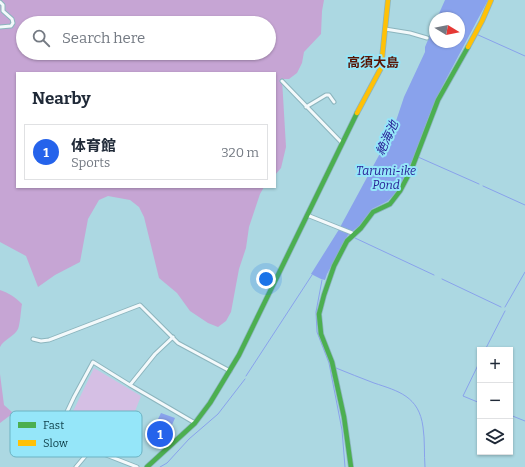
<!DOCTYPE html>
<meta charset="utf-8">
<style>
:root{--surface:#fff;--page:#f6f6f7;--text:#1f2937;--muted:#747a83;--line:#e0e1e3;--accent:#2563eb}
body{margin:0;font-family:Bitter,"Noto Sans JP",serif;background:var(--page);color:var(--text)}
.controls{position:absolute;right:12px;bottom:12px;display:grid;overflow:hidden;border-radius:0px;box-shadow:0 1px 3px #0004}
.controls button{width:36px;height:36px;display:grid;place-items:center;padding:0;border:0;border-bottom:1px solid var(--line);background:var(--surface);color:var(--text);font:20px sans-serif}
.compass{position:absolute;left:429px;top:12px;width:36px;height:36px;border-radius:50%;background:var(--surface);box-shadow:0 1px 3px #0004;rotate:100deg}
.you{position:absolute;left:266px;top:279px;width:14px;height:14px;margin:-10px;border:3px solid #fff;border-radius:50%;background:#1a73e8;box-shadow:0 0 0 6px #1a73e833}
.badge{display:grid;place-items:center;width:26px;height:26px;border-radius:50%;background:var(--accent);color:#fff;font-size:13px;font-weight:700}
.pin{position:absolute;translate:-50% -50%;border:2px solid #fff;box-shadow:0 1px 4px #0006}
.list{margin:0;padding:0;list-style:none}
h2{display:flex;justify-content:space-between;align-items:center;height:52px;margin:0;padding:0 16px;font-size:17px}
h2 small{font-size:13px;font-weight:400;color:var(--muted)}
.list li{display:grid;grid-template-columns:26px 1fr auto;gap:12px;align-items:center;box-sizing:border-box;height:56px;margin:0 8px 8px;padding:0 8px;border:1px solid var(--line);border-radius:0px}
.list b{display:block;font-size:15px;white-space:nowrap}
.list p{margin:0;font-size:13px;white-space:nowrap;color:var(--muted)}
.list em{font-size:13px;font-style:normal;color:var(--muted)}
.icon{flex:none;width:22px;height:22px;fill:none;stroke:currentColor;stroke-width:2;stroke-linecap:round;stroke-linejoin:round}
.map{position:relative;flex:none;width:525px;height:467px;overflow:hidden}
.search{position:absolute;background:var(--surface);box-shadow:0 1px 3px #0004;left:16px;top:16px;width:260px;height:44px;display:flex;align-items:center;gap:10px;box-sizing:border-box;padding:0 14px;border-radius:22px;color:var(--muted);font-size:15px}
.panel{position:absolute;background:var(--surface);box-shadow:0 1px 3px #0004;left:16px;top:72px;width:260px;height:116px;border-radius:0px}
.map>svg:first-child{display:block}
.green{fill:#d5bfe4}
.forest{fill:#c6a5d4;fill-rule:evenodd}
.water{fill:#89a2ec}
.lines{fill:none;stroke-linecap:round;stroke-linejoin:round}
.stream{stroke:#89a2ec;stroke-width:1}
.street-casing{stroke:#8cb5be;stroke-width:5}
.fast-casing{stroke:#8cb5be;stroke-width:6}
.slow-casing{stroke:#8cb5be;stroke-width:6}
.street{stroke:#f3f9fb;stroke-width:3}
.fast{stroke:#4caf50;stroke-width:4.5}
.slow{stroke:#ffc107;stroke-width:4.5}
.labels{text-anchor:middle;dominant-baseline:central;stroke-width:4;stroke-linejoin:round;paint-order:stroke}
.water-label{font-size:12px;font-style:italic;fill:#282196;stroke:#95e6f9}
.quarter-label{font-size:13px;font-weight:bold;fill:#581606;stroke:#95e6f9}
.key{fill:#95e6f9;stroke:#6cb3c3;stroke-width:1}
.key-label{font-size:11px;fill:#0b3b45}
</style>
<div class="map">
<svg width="525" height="467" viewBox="0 0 525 467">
<rect width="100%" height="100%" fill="#acd8e2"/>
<path class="green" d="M94,368L141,396L117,457L70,439L66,436L64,430Z
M153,423L173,430L166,444L147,437Z"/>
<path class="forest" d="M0,0H324L322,11L321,34L304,52L302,63L297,73L289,79H282L286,147L281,168L275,175V73H17V187H264L260,194L249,227L246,248L239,269L231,312L226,321L218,327L208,323L190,311L177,293L159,278L144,217L139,207L130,200L108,196L99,200L88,219L80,262L55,275L38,287L26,256L0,242ZM23,23H269V53H23Z
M0,290C9,293 15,297 22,304C21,309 20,325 18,329C14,337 4,339 0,347Z
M0,374L4,405L12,412V414L0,423Z"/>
<path class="water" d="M445,0H488L442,87L429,116L414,157L397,191L388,201L372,209L359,226L348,235L327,274L325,280L321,279L311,274L338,231L384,146L395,124L404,97L425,52V47L435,23V42H459V18H437Z
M161,413L175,418L172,425L158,419Z"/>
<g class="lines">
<path class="stream" d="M476,34L525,56
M418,157L479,184
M483,186L525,205
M355,238L434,275
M442,279L501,307
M322,280L316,312L317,332L329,363L342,430L345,467
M505,307L525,272
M485,350L505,311
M480,361L463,396L480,403
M336,368C348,373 361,378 374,383C398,391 419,396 423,427C425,440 424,454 425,467
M246,376L312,275
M510,415L525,421
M160,467L167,463L189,439L218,414L245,379"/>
<defs>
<path id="street" d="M0,2L3,5V11L12,19L13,23L11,26L0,27
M385,29L410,33L427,38
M282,81L342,143
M306,107L326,95H329L334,102
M307,215L352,233
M33,339L41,341L49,340L140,305L178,343L230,371
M130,385L155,354L173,337
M76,467L87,454L88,451
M137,467L91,449L88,451H84L57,440L55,437L74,397L93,362L130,385L195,423"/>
<path id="fast" d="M147,467L195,423L210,403L239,355L357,113
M351,467L344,417L332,362L321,334L319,314L324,295L334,266L347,241L361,228L373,212L390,204L400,191L412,168L438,100L468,47"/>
<path id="slow" d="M468,47L482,21L491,0
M357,113L381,68L388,0"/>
</defs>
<use href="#street" class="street-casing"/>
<use href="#fast" class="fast-casing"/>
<use href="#slow" class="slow-casing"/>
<use href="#street" class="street"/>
<use href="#fast" class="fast"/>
<use href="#slow" class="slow"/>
</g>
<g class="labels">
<g class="water-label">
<text transform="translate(387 138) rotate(-65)">絶海池</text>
<text x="386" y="171">Tarumi-ike<tspan x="386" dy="14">Pond</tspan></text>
</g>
<g class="quarter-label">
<text x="373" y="62">高須大島</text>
</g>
</g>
<rect x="10" y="411" width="132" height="46" rx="6" class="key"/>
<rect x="18" y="422" width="18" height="6" fill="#4caf50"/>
<rect x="18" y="440" width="18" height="6" fill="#ffc107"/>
<g class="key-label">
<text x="43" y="429">Fast</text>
<text x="43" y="447">Slow</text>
</g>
</svg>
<div class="controls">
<button>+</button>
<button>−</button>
<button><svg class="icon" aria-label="layers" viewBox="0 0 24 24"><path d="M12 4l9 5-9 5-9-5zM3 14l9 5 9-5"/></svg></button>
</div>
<svg class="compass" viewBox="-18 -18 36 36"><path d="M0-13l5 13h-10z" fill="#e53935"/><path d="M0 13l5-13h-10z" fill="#747a83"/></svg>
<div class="you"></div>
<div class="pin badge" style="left:160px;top:434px">1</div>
<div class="search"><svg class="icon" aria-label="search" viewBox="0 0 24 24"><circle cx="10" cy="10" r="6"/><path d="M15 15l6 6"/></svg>Search here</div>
<section class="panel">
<h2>Nearby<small></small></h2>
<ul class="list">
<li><span class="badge">1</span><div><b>体育館</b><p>Sports</p></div><em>320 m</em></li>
</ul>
</section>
</div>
